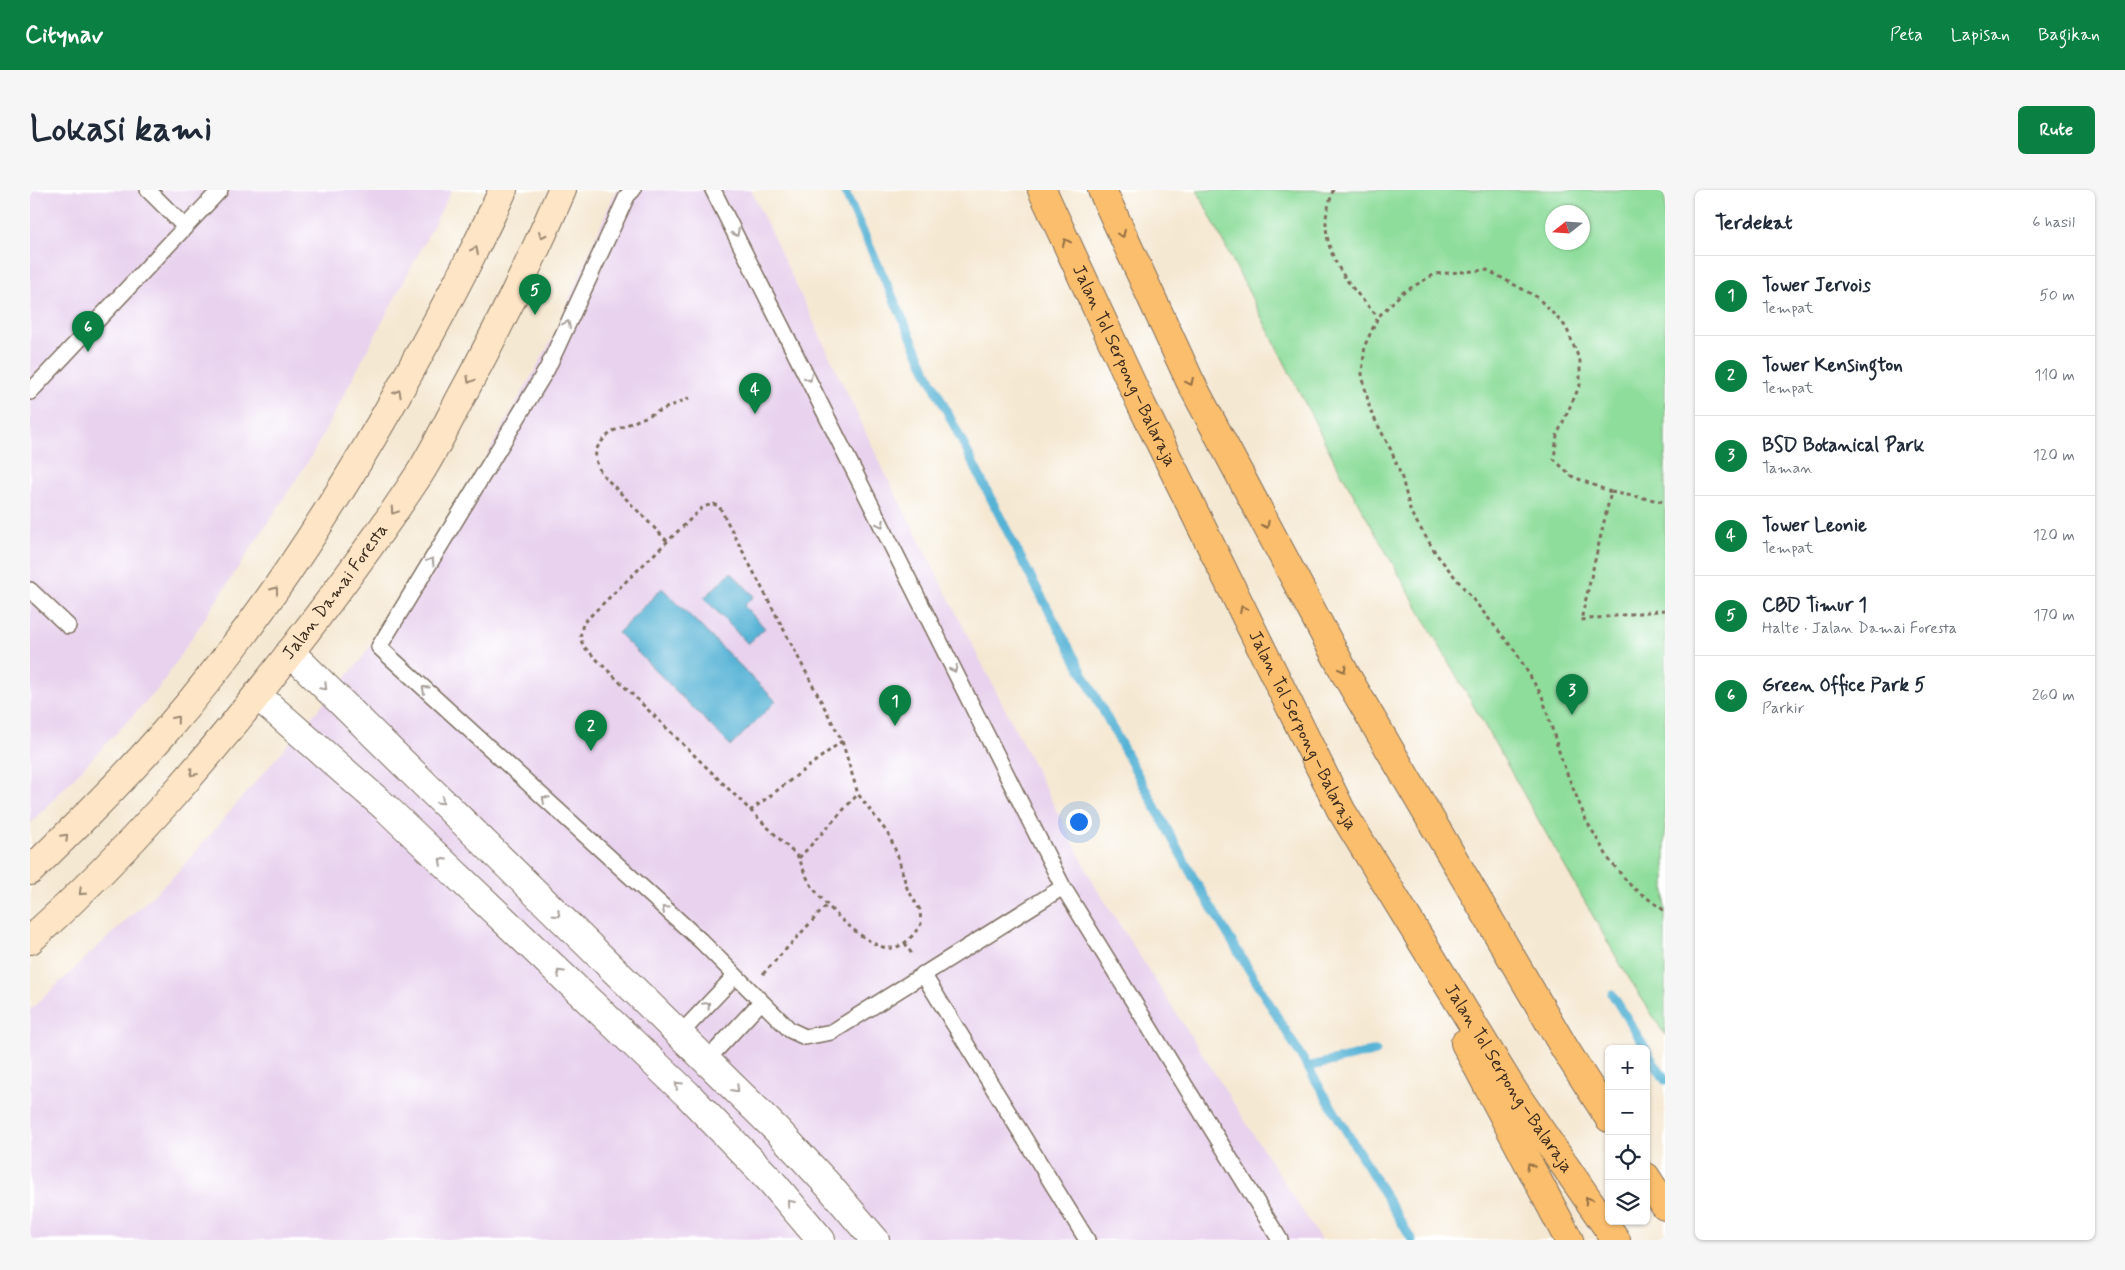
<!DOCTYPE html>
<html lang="id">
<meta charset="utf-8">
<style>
:root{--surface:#fff;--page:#f6f6f7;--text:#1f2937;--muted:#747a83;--line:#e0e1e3;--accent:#0b8043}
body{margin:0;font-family:Mynerve,sans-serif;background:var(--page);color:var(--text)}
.controls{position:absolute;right:15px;bottom:15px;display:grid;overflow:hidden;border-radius:8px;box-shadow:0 1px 4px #0004}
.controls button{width:45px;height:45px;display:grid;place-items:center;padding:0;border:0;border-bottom:1px solid var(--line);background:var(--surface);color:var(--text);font:25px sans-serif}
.compass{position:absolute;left:1515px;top:15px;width:45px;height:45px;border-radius:50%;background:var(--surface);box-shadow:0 1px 4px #0004;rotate:253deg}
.you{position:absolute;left:1048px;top:631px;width:18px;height:18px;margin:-12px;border:4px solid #fff;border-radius:50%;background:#1a73e8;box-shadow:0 0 0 8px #1a73e833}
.badge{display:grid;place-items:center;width:32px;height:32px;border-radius:50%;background:var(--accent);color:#fff;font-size:16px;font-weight:700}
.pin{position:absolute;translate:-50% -41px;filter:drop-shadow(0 1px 2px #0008)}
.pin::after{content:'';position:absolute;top:26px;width:18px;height:15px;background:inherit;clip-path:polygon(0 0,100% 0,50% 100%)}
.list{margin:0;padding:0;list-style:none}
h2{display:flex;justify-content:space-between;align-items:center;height:65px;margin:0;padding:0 20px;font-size:21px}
h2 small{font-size:16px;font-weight:400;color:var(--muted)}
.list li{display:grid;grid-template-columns:32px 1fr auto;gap:15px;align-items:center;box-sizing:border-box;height:80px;padding:0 20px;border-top:1px solid var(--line)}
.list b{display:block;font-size:19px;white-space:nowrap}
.list p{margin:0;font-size:16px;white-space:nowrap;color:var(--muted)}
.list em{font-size:16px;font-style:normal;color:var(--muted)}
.icon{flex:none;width:28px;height:28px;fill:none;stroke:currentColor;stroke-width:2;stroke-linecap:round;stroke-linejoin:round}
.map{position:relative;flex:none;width:1635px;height:1050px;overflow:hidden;border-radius:8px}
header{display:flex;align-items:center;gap:30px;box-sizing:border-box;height:70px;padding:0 25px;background:var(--accent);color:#fff}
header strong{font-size:24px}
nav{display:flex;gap:28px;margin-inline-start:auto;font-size:18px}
.intro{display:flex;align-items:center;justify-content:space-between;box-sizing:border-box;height:120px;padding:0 30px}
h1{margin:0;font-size:35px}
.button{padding:12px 22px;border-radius:8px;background:var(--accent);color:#fff;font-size:18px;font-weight:700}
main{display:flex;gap:30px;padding:0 30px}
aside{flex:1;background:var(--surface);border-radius:8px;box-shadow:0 1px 4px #0004}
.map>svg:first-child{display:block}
.built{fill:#e8d2ee}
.green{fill:#8edd9b;stroke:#64845c;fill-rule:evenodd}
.water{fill:#57b3d5;stroke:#496e7a}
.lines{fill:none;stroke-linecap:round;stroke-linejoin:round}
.stream{stroke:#57b3d5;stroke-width:9}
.lane-casing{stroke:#7c6c5d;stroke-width:18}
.street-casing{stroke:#7c6c5d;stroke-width:30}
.secondary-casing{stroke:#7c6c5d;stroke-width:30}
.highway-casing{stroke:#7c6c5d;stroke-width:30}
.path{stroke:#7c6c5d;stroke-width:3;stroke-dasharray:4 4;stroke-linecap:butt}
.lane{stroke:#fff;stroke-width:15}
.street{stroke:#fff;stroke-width:28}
.secondary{stroke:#fde5c5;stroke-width:28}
.highway{stroke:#fabe6d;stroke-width:28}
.oneway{stroke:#a79f9a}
.oneway2{stroke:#916d42}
.oneway3{stroke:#9c8872}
.labels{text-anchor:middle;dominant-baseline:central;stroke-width:4;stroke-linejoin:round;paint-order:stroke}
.street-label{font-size:18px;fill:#3b2a1e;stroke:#fff}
</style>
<header>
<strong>Citynav</strong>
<nav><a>Peta</a><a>Lapisan</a><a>Bagikan</a></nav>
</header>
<div class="intro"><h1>Lokasi kami</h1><a class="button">Rute</a></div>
<main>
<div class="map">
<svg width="1635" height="1050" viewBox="0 0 1635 1050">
<rect width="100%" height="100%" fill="#fff"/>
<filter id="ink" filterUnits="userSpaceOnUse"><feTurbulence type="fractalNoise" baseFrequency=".02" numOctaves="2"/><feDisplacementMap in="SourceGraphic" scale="10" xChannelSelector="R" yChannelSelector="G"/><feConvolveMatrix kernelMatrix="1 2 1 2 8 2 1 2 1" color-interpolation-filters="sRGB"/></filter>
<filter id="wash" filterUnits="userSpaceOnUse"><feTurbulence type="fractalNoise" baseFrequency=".0096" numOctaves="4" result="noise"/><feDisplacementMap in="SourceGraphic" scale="20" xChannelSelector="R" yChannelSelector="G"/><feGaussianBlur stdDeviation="1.12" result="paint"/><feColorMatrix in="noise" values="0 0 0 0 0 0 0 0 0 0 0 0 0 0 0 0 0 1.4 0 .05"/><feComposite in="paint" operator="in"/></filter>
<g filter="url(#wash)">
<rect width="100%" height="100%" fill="#f5e8d2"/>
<path class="built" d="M0,0H422L281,267L129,498L0,634Z
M586,0H721L854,281L1065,696L1291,1050H0V820L148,682L330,471L401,366L524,146Z"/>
<path class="green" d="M1167,0H1635V845L1592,777L1305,272ZM1522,22H1552V52H1522Z"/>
<path class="water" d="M701,382L724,406L714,416L735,438L718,454L674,408Z
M632,398L746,511L701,556L588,443Z"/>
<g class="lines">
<path class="stream" d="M814,0L896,180L996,378L1163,687L1382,1050
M1582,804L1616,859
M1616,860L1635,890
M1277,877L1346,861"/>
</g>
</g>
<g filter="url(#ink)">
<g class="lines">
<defs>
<path id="lane" d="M118,0L155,37
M603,0L597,6L517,179L349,457L671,751L760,840L775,847L802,842L1033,697L683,0
M0,202L190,0
M0,400L38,436
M1033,697L1250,1050
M893,784L1057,1050
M650,844L705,786
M677,870L731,812"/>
<path id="street" d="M260,462L747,940L799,996L845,1050
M228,506L355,617L657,904L741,991L791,1050"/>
<g id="secondary">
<path d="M0,681C46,636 92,591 134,543C230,433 309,310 379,183C412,123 444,63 473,0"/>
<path id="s1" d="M0,750C99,661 181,566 262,460C306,403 350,344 390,283C405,259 417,234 430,209C467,141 501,72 532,0"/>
</g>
<g id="highway">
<path id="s2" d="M1012,0L1112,216L1311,620L1484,902L1586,1050"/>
<path d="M1072,0L1160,191L1316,485L1535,859L1579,928"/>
<path d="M1435,853L1539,1050"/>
<path d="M1616,987L1635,1016"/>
</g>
</defs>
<use href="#lane" class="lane-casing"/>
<use href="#street" class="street-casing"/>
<use href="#secondary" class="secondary-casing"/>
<use href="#highway" class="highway-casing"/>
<path class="path" d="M1303,0C1301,9 1296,21 1296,30C1295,71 1323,99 1348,127
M1581,302L1635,312
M683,314L689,316L812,551L828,604L859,645L867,664L877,698L890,720L891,734C884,744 876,756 862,758C839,761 791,712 780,693C775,685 772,676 769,668L554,457L550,448L553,433L673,317Z
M637,351L571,283C561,262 565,256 583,241L659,208
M1635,420L1551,430L1581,302L1541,286L1524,269L1527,245L1550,195V171L1536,137L1507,107L1457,80L1405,84L1372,103L1348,127L1335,155L1332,184L1340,220L1361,260L1372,288L1381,323L1407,365L1485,461L1512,506L1532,571L1556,630L1580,671L1602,697L1635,721
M720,621L812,551
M769,668L828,604
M875,753L883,766
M733,784L797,715"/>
<use href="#lane" class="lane"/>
<use href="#street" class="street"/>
<use href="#secondary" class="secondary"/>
<use href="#highway" class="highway"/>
</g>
<defs><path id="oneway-chevron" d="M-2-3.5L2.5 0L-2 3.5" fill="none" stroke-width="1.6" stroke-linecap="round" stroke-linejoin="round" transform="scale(1.25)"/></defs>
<g class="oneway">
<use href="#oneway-chevron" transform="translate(706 43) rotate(63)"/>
<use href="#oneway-chevron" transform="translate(537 134) rotate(-65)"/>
<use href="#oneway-chevron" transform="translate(779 188) rotate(63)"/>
<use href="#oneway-chevron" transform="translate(851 334) rotate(63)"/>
<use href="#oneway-chevron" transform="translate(401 371) rotate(-59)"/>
<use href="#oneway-chevron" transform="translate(924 479) rotate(63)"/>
<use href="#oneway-chevron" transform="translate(294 497) rotate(45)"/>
<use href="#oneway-chevron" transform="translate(395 499) rotate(-138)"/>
<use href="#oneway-chevron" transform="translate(515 609) rotate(-138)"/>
<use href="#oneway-chevron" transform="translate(411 611) rotate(44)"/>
<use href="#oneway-chevron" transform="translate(412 671) rotate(-137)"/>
<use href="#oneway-chevron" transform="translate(635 719) rotate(-138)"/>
<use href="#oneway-chevron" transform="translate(527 724) rotate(44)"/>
<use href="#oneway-chevron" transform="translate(530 783) rotate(-137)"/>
<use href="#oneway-chevron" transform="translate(677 815) rotate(-46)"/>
<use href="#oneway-chevron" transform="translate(648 895) rotate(-137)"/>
<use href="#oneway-chevron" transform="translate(706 899) rotate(45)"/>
<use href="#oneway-chevron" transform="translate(760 1013) rotate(-131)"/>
</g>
<g class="oneway2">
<use href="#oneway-chevron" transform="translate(1092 44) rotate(65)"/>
<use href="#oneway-chevron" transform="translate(1036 52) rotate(-115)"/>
<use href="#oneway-chevron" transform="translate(1160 192) rotate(64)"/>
<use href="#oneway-chevron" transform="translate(1236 335) rotate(62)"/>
<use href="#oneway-chevron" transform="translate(1213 419) rotate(-116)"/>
<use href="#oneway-chevron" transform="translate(1313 479) rotate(62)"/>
<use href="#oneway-chevron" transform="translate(1500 976) rotate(-118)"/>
<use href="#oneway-chevron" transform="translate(1558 1010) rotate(-124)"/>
</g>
<g class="oneway3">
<use href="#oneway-chevron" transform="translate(512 45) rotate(114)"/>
<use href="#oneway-chevron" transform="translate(445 60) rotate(-64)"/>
<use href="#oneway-chevron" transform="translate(440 190) rotate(118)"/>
<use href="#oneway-chevron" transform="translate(368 203) rotate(-61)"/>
<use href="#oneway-chevron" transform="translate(364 321) rotate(124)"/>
<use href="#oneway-chevron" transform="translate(245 400) rotate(-54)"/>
<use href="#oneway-chevron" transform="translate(146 529) rotate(-50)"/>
<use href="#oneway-chevron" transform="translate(163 583) rotate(130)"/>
<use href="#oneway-chevron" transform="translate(35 647) rotate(-46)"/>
<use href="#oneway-chevron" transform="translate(52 702) rotate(136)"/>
</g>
</g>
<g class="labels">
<g class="street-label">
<text stroke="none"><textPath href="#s2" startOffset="194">Jalan Tol Serpong–Balaraja</textPath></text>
<text stroke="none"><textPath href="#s1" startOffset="464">Jalan Damai Foresta</textPath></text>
<text stroke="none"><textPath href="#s2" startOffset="600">Jalan Tol Serpong–Balaraja</textPath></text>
<text stroke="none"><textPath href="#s2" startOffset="1005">Jalan Tol Serpong–Balaraja</textPath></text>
</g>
</g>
</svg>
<div class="controls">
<button>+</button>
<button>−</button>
<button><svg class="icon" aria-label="locate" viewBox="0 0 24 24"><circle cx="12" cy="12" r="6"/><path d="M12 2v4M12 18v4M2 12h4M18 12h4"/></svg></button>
<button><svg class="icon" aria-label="layers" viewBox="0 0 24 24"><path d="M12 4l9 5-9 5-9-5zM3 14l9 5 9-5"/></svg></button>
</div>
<svg class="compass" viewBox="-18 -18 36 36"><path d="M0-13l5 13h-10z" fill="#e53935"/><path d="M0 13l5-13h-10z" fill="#747a83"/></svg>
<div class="you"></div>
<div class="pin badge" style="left:865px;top:536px">1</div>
<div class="pin badge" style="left:561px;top:561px">2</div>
<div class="pin badge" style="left:1542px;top:525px">3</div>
<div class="pin badge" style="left:725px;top:224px">4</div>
<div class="pin badge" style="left:505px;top:125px">5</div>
<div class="pin badge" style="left:58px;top:162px">6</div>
</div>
<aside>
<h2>Terdekat<small>6 hasil</small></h2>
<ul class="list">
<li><span class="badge">1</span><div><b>Tower Jervois</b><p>Tempat</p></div><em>50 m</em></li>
<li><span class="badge">2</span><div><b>Tower Kensington</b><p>Tempat</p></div><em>110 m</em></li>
<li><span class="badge">3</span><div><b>BSD Botanical Park</b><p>Taman</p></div><em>120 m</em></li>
<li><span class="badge">4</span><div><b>Tower Leonie</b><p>Tempat</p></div><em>120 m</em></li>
<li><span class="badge">5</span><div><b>CBD Timur 1</b><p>Halte · Jalan Damai Foresta</p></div><em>170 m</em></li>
<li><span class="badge">6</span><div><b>Green Office Park 5</b><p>Parkir</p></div><em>260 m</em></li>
</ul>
</aside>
</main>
